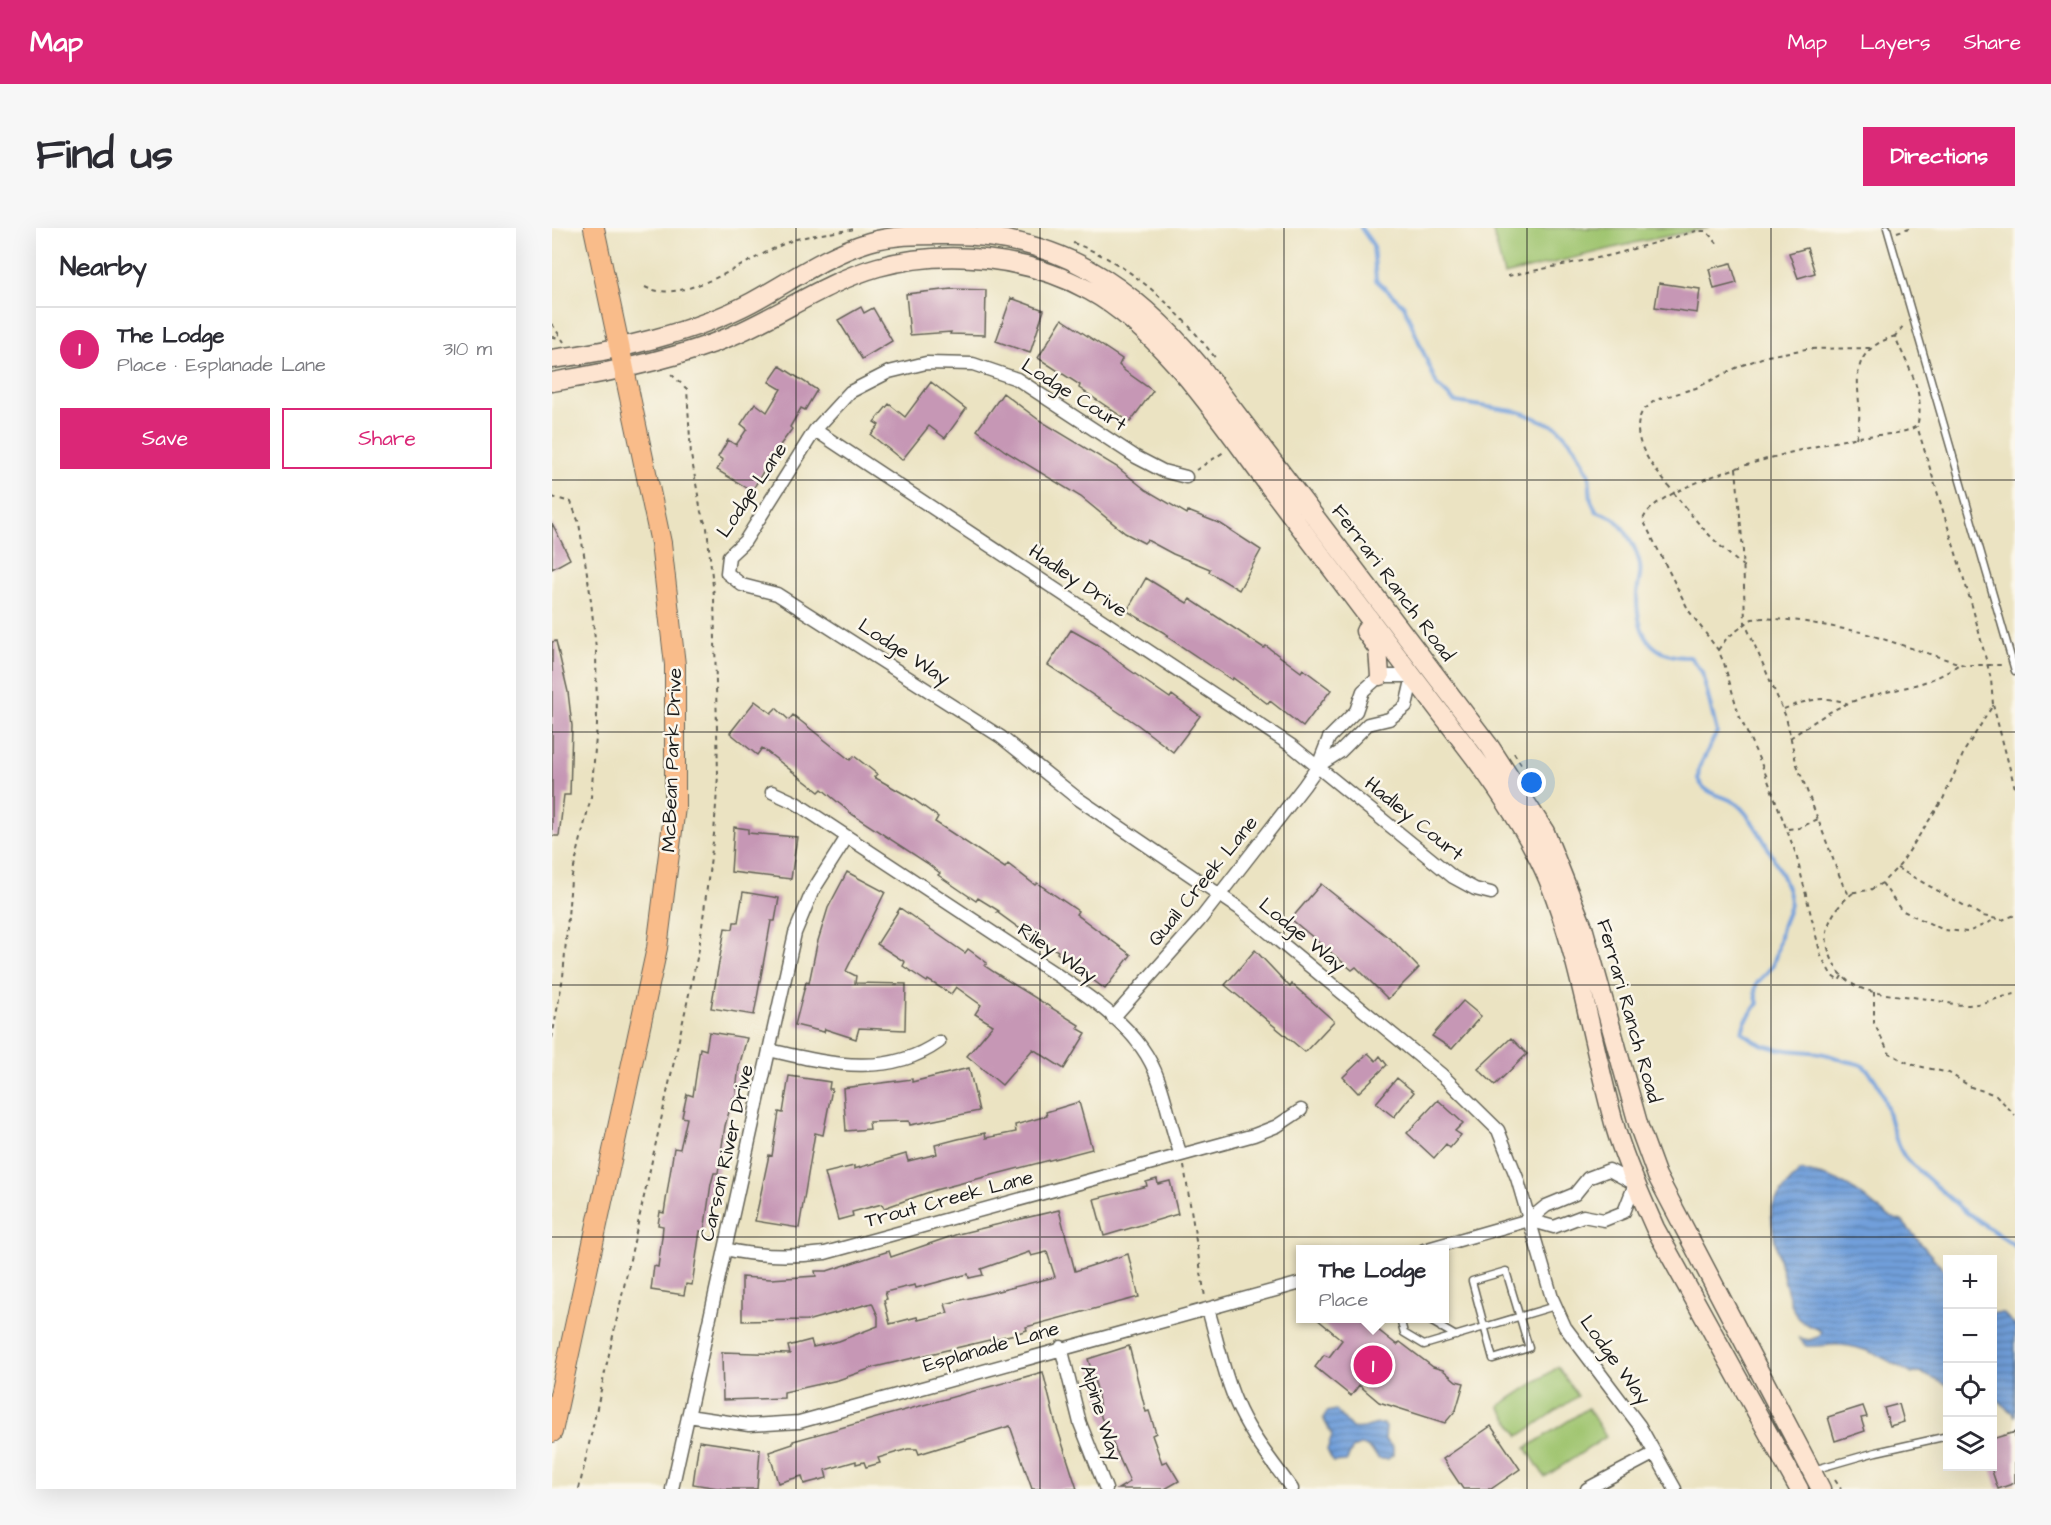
<!DOCTYPE html>
<meta charset="utf-8">
<style>
:root{--surface:#fff;--page:#f7f7f7;--text:#2b2b33;--muted:#7c7c81;--line:#e1e1e2;--accent:#db2777}
body{margin:0;font-family:"Architects Daughter",sans-serif;background:var(--page);color:var(--text)}
.controls{position:absolute;right:18px;bottom:18px;display:grid;overflow:hidden;border-radius:0px;box-shadow:0 6px 24px #0002}
.controls button{width:54px;height:54px;display:grid;place-items:center;padding:0;border:0;border-bottom:2px solid var(--line);background:var(--surface);color:var(--text);font:30px sans-serif}
.you{position:absolute;left:980px;top:555px;width:21px;height:21px;margin:-15px;border:4px solid #fff;border-radius:50%;background:#1a73e8;box-shadow:0 0 0 9px #1a73e833}
.badge{display:grid;place-items:center;width:39px;height:39px;border-radius:50%;background:var(--accent);color:#fff;font-size:20px;font-weight:700}
.pin{position:absolute;translate:-50% -50%;border:3px solid #fff;box-shadow:0 2px 6px #0006}
.popup{position:absolute;left:744px;top:1017px;width:153px;height:78px;box-sizing:border-box;display:grid;place-content:center;border-radius:0px;background:var(--surface);filter:drop-shadow(0 2px 4px #0005);font-size:20px;white-space:nowrap;color:var(--muted)}
.popup b{font-size:22px;color:var(--text)}
.popup::after{content:'';position:absolute;left:50%;top:100%;margin-left:-12px;border:12px solid transparent;border-top-color:var(--surface)}
.list{margin:0;padding:0;list-style:none}
h2{display:flex;justify-content:space-between;align-items:center;height:78px;margin:0;padding:0 24px;font-size:26px}
h2 small{font-size:20px;font-weight:400;color:var(--muted)}
.list li{display:grid;grid-template-columns:39px 1fr auto;gap:18px;align-items:center;box-sizing:border-box;height:84px;padding:0 24px;border-top:2px solid var(--line)}
.list b{display:block;font-size:22px;white-space:nowrap}
.list p{margin:0;font-size:20px;white-space:nowrap;color:var(--muted)}
.list em{font-size:20px;font-style:normal;color:var(--muted)}
.actions{display:flex;gap:12px;padding:18px 24px}
.actions a{flex:1;padding:14px 0;border:2px solid var(--accent);border-radius:0px;text-align:center;font-size:21px;color:var(--accent)}
.actions .main{background:var(--accent);color:#fff}
.icon{flex:none;width:33px;height:33px;fill:none;stroke:currentColor;stroke-width:2;stroke-linecap:round;stroke-linejoin:round}
.map{position:relative;flex:none;width:1463px;height:1261px;overflow:hidden;border-radius:0px}
header{display:flex;align-items:center;gap:36px;box-sizing:border-box;height:84px;padding:0 30px;background:var(--accent);color:#fff}
header strong{font-size:28px}
nav{display:flex;gap:33px;margin-inline-start:auto;font-size:21px}
.intro{display:flex;align-items:center;justify-content:space-between;box-sizing:border-box;height:144px;padding:0 36px}
h1{margin:0;font-size:42px}
.button{padding:15px 27px;border-radius:0px;background:var(--accent);color:#fff;font-size:21px;font-weight:700}
main{display:flex;gap:36px;padding:0 36px}
aside{flex:1;background:var(--surface);border-radius:0px;box-shadow:0 6px 24px #0002}
.map>svg:first-child{display:block}
.green{fill:#9fc46e;stroke:#5e7045;stroke-width:1.5}
.water{fill:url(#water-rules);stroke:#465e7b;stroke-width:1.5}
.lines{fill:none;stroke-linecap:round;stroke-linejoin:round}
.stream{stroke:#719fda;stroke-width:4}
.building{fill:#c697b5;fill-rule:evenodd}
.service-casing{stroke:#646256;stroke-width:9}
.minor-casing{stroke:#646256;stroke-width:15}
.secondary-casing{stroke:#646256;stroke-width:21}
.primary-casing{stroke:#646256;stroke-width:22}
.path{stroke:#646256;stroke-width:2;stroke-dasharray:4.5 4.5;stroke-linecap:butt}
.service{stroke:#fff;stroke-width:6}
.minor{stroke:#fff;stroke-width:12}
.secondary{stroke:#fde4d0;stroke-width:18}
.primary{stroke:#f9bc8a;stroke-width:20}
.grid{fill:none;stroke:#1c1c1c;stroke-width:1.5;stroke-opacity:0.55}
.labels{text-anchor:middle;dominant-baseline:central;stroke-width:5;stroke-linejoin:round;paint-order:stroke}
.street-label{font-size:20px;fill:#1c1c1c;stroke:#fbf7ec}
</style>
<header>
<strong>Map</strong>
<nav><a>Map</a><a>Layers</a><a>Share</a></nav>
</header>
<div class="intro"><h1>Find us</h1><a class="button">Directions</a></div>
<main>
<aside>
<h2>Nearby<small></small></h2>
<ul class="list">
<li><span class="badge">1</span><div><b>The Lodge</b><p>Place · Esplanade Lane</p></div><em>310 m</em></li>
</ul>
<div class="actions"><a class="main">Save</a><a>Share</a></div>
</aside>
<div class="map">
<svg width="1463" height="1261" viewBox="0 0 1463 1261">
<defs>
<pattern id="water-rules" width="6" height="5" patternUnits="userSpaceOnUse" patternTransform="scale(1.5)"><rect width="6" height="5" fill="#719fda"/><path d="M0 2.5h6" fill="none" stroke="#5c81b0"/></pattern>
</defs>
<rect width="100%" height="100%" fill="#fbf7ec"/>
<filter id="ink" filterUnits="userSpaceOnUse"><feTurbulence type="fractalNoise" baseFrequency=".0167" numOctaves="2"/><feDisplacementMap in="SourceGraphic" scale="12" xChannelSelector="R" yChannelSelector="G"/><feConvolveMatrix kernelMatrix="1 2 1 2 8 2 1 2 1" color-interpolation-filters="sRGB"/></filter>
<filter id="wash" filterUnits="userSpaceOnUse"><feTurbulence type="fractalNoise" baseFrequency=".008" numOctaves="4" result="noise"/><feDisplacementMap in="SourceGraphic" scale="24" xChannelSelector="R" yChannelSelector="G"/><feGaussianBlur stdDeviation="1.35" result="paint"/><feColorMatrix in="noise" values="0 0 0 0 0 0 0 0 0 0 0 0 0 0 0 0 0 1.4 0 .05"/><feComposite in="paint" operator="in"/></filter>
<g filter="url(#wash)">
<rect width="100%" height="100%" fill="#ebe3c2"/>
<path class="green" d="M940,0H1157L1086,14L952,47Z
M1006,1139L1026,1168L967,1208L947,1178Z
M1036,1180L1054,1209L993,1249L974,1220Z"/>
<path class="water" d="M1248,943C1267,946 1286,951 1302,962C1318,972 1331,989 1350,993L1395,1046V1157L1367,1144L1360,1146C1339,1134 1313,1118 1288,1117C1277,1116 1266,1119 1254,1118L1247,1110L1257,1112L1266,1109L1269,1103C1261,1099 1250,1096 1245,1089C1237,1077 1216,993 1220,980C1223,969 1240,952 1248,943Z
M1440,1085H1451L1463,1098V1188L1441,1167Z
M784,1182L800,1200C814,1203 819,1195 831,1196L834,1199L833,1212L841,1219V1227L836,1231H827C821,1225 812,1211 802,1220C798,1223 797,1230 794,1233L781,1234L775,1222L780,1207L771,1190L775,1184Z"/>
<g class="lines">
<path class="stream" d="M809,0L821,17L824,52L852,78L885,157L903,174L968,184L1005,199L1023,219L1037,247L1039,272L1044,283C1049,285 1056,287 1061,290C1073,299 1086,323 1088,338C1090,348 1084,360 1085,370C1085,407 1100,430 1138,429L1150,444L1165,504L1147,540L1146,551C1155,570 1172,565 1186,577C1202,591 1237,653 1238,674C1238,681 1233,690 1231,696C1227,708 1226,725 1221,736C1212,754 1197,750 1206,775L1193,794L1190,804C1214,825 1237,821 1267,825C1276,826 1285,830 1293,833C1298,834 1306,835 1311,838C1340,861 1334,906 1355,932L1411,982L1463,1018"/>
</g>
<g id="blocks">
<path class="building" d="M1255,20L1263,45L1246,50L1237,25Z
M1179,35L1185,55L1162,61L1157,41Z
M1107,55L1148,61L1145,85L1103,79Z
M400,61L434,62L433,107L398,106L399,104L358,107L354,66Z
M459,70L492,82L478,125L444,113Z
M309,79L312,85L321,80L340,113L310,131L286,92Z
M510,91L570,131L567,137L573,143L601,163L578,194L527,160L528,157L486,130Z
M228,138L265,162L253,182L249,180L238,199L240,201L220,228L200,263L165,242L171,232L166,229L176,212L184,217L195,201L189,196L203,175L215,184L229,161L217,154Z
M379,154L414,181L393,210L377,198L350,232L319,207L327,197L322,194L337,176L353,189Z
M451,165L487,192L565,239L594,262L635,286L636,283L669,296L709,322L687,362L657,344L658,341L621,326L595,312L592,315L573,305L529,269L453,223L425,202Z
M0,295L18,331L0,341Z
M594,350L635,375L638,371L712,420L714,418L749,444L751,441L779,462L751,499L718,473L716,476L681,450L680,452L614,408L616,407L575,383Z
M519,402L544,416L576,441L618,470L620,467L648,488L621,524L586,497L496,437Z
M4,413L16,464L20,498L18,567H12L7,608H0V414Z
M203,473L219,485L224,480L237,492L241,487L298,532L302,528L325,546L322,549L361,571L386,589L383,594L453,640L456,636L483,657L485,655L526,683L524,686L579,727L553,761L505,725L506,723L467,700L445,684L447,683L426,670L424,673L386,647L388,645L375,635L301,587L270,561L267,564L210,520L205,527L178,505Z
M182,599L196,601V605L245,609L239,651L179,644Z
M295,644L333,664L294,743L304,748L303,755L354,756L353,802L307,800L304,811L273,801L272,804L243,797L254,754L257,755L265,716L276,680Z
M769,656L842,714L867,740L836,771L804,739L800,742L739,691Z
M191,664L227,670L223,693H219L202,787L159,780L173,700L181,701L182,694H186Z
M348,680L413,725L416,721L435,735L433,738L442,744L527,797L525,800L534,805L512,841L481,821L450,857L415,828L441,797L423,786L429,777L404,759L399,766L376,752L375,754L351,738L353,734L325,716Z
M703,722L738,759L740,756L782,793L753,824L673,757Z
M911,773L929,788L900,821L880,808Z
M157,804L195,810L187,838L183,871L181,870L173,898L166,945H162L159,956L152,1004L148,1003L140,1057L134,1056L132,1067L99,1062L102,1038L106,1039L110,1009L111,998L106,997L108,984L112,985L122,920L128,921L135,890L130,889L135,866L141,868L148,820L154,822Z
M959,810L975,826L943,857L926,841Z
M816,825L824,833L828,828L835,837L806,865L791,849Z
M417,840L427,883L358,897L357,893L317,894L318,901L294,903L291,860L360,851V854Z
M237,848L278,854L277,861H280L271,907L263,905L247,1000L203,993L217,927L220,928L227,884L231,885Z
M845,850L862,864L842,889L824,875Z
M886,872L911,895L903,903L909,907L898,920L894,916L882,930L855,905Z
M527,874L540,921L383,962L332,980L330,976L300,984L301,988L286,992L273,945L302,938V941L354,926L356,933L385,926L383,917L406,911L433,905L434,910L464,904L463,897L495,888L494,884Z
M605,951L606,956L618,953L626,986L552,1008L542,971L595,958L594,954Z
M507,982L523,1043L576,1026L587,1069L474,1099L475,1102L463,1106L323,1139L286,1152L232,1164V1170L171,1172L170,1124L238,1126L236,1118L259,1112L261,1119L287,1113L326,1098V1088L320,1075L258,1092L190,1093V1049L219,1051L264,1048L263,1043H275L337,1023L339,1029L406,1006ZM477,1024L479,1028L495,1024L503,1049L393,1076L396,1085L366,1092L365,1089L338,1096L332,1072L335,1071L333,1064L363,1057L364,1060L416,1046L417,1050L431,1047L429,1041Z
M764,1090H811L845,1117L848,1114L881,1139L891,1142L904,1153L912,1155L904,1182L893,1195L827,1174L807,1157L799,1168L763,1139L772,1127L777,1129L790,1112Z
M577,1118L594,1184L597,1183L604,1205L600,1207L610,1235L615,1233L627,1253L613,1261H566L578,1254L549,1189L545,1161L536,1131Z
M491,1144L503,1193L525,1261H480L458,1198L367,1226L365,1221H356L326,1230L328,1235L314,1239L312,1234L304,1236V1233L273,1242L275,1250L252,1256L250,1248L226,1255L217,1224L241,1216V1213Z
M1347,1176L1352,1194L1338,1198L1332,1180Z
M1311,1178L1315,1189L1309,1190L1313,1203L1283,1213L1276,1189Z
M939,1198L968,1241L939,1261H911L891,1231Z
M1463,1204V1255L1446,1261L1440,1243V1211Z
M147,1213L208,1222L205,1261H172L141,1256Z"/>
</g>
</g>
<g filter="url(#ink)">
<use href="#blocks" fill-opacity="0" stroke="#646256" stroke-width="1.5"/>
<g class="lines">
<defs>
<path id="service" d="M1335,0L1463,443
M954,1043L977,1120L941,1131L920,1053Z
M848,1090L852,1105L872,1117L1003,1078
M873,1090L904,1108
M888,1090L889,1100
M1261,1242L1324,1224L1396,1208"/>
<path id="minor" d="M263,202L740,518L901,649L923,661L939,665
M634,249L611,243L584,229L465,151L421,136L374,135L337,144L298,164L263,202L193,313L177,328L175,345L190,357L225,366L449,509L525,570L687,680L890,847L946,902L965,950L1000,1070L1013,1099L1087,1197L1123,1261
M220,564L244,575C315,622 387,669 458,716C500,745 561,778 590,820C613,852 615,891 629,927
M561,790L647,693L752,558L766,538L777,510L804,483L811,463L828,448H861L854,478L837,491L816,496L788,524L766,538
M217,822C275,835 335,851 387,814
M173,1021C207,1029 240,1029 273,1025L702,907L725,898L749,882
M872,1022L977,992L994,978L1023,966L1036,950L1057,942L1083,956L1072,984L1052,992L1031,988L1002,999L977,992
M656,1081C666,1115 673,1152 688,1183C702,1212 722,1236 740,1261
M509,1119L528,1195L554,1261
M136,1188L197,1197L247,1194L749,1055
M120,1261L243,705L260,664L295,609
M1035,1261L1103,1225"/>
<path id="secondary" d="M0,131C63,123 144,104 200,74C239,53 274,27 317,14C340,7 366,7 389,7C505,4 581,57 652,143L938,519L993,604L1031,699L1087,899L1105,948L1269,1261
M0,154C54,145 127,130 177,109C227,88 273,54 326,39C395,20 476,29 538,63C611,103 671,197 720,262C788,352 855,441 923,530C951,568 978,608 996,651C1029,732 1040,819 1064,902C1074,936 1089,968 1103,1000L1247,1261
M813,403L826,421L828,448"/>
<path id="primary" d="M0,1204L105,720L123,579V437L109,315L42,0"/>
</defs>
<use href="#service" class="service-casing"/>
<use href="#minor" class="minor-casing"/>
<use href="#secondary" class="secondary-casing"/>
<use href="#primary" class="primary-casing"/>
<path class="path" d="M1345,4L1357,0
M521,15C579,35 628,83 664,131
M956,48L1060,27L1144,3H1154L1165,15
M93,59C133,79 202,26 239,13C258,6 282,5 302,1
M0,96L12,114
M0,109L9,110
M1304,210C1317,168 1283,128 1343,108
M1184,240L1191,323L1193,395L1234,489L1244,534L1291,657L1296,665L1318,662L1330,655L1348,637L1391,571L1413,522L1441,477L1439,451L1421,381L1365,198
M644,242L672,224
M0,269L19,274L27,295L38,364L44,421L45,497L39,569L19,652L11,749L0,810
M1192,339C1164,316 1143,293 1122,265C1106,244 1075,214 1090,184L1103,172L1144,160L1188,138L1215,128L1254,121L1318,120
M1166,422L1175,410L1200,391L1212,390L1248,393L1309,404L1412,437H1452
M1441,477L1463,560
M1232,481C1251,473 1275,466 1296,476
M1238,510C1259,496 1279,481 1302,473C1336,461 1379,459 1407,436
M962,525L983,558
M1236,601L1247,600L1266,591
M1345,640L1431,688L1450,692L1463,687
M1330,655L1349,682L1392,702L1416,704L1444,691
M1301,665C1284,678 1270,698 1276,720C1290,769 1326,764 1368,770C1383,771 1399,777 1414,777C1430,777 1447,769 1463,766
M1290,748L1287,753L1280,748L1269,728L1244,626L1212,542L1187,487L1172,435L1166,422L1137,383L1091,292C1102,254 1268,216 1307,209C1326,206 1348,208 1365,198C1375,164 1354,137 1343,108L1352,97
M1322,764V795L1337,825L1358,836L1397,845L1419,859L1444,867L1463,887
M632,938L653,1069
M1283,1252L1289,1261
M27,1261L147,721L162,606L166,547L162,368L155,300L149,284L139,227L135,161L119,146"/>
<use href="#service" class="service"/>
<use href="#minor" class="minor"/>
<use href="#secondary" class="secondary"/>
<use href="#primary" class="primary"/>
</g>
</g>
<path class="grid" d="M244,0V1261M488,0V1261M732,0V1261M975,0V1261M1219,0V1261M0,252H1463M0,504H1463M0,757H1463M0,1009H1463"/>
<g class="labels">
<g class="street-label">
<text transform="translate(522 167) rotate(32)">Lodge Court</text>
<text transform="translate(200 262) rotate(-56)">Lodge Lane</text>
<text transform="translate(526 353) rotate(34)">Hadley Drive</text>
<text transform="translate(841 355) rotate(53)">Ferrari Ranch Road</text>
<text transform="translate(352 424) rotate(33)">Lodge Way</text>
<text transform="translate(120 532) rotate(-88)">McBean Park Drive</text>
<text transform="translate(862 591) rotate(39)">Hadley Court</text>
<text transform="translate(651 653) rotate(-51)">Quail Creek Lane</text>
<text transform="translate(750 707) rotate(39)">Lodge Way</text>
<text transform="translate(505 725) rotate(34)">Riley Way</text>
<text transform="translate(1077 783) rotate(74)">Ferrari Ranch Road</text>
<text transform="translate(175 925) rotate(-77)">Carson River Drive</text>
<text transform="translate(397 971) rotate(-15)">Trout Creek Lane</text>
<text transform="translate(439 1119) rotate(-16)">Esplanade Lane</text>
<text transform="translate(1063 1132) rotate(54)">Lodge Way</text>
<text transform="translate(549 1185) rotate(73)">Alpine Way</text>
</g>
</g>
</svg>
<div class="controls">
<button>+</button>
<button>−</button>
<button><svg class="icon" aria-label="locate" viewBox="0 0 24 24"><circle cx="12" cy="12" r="6"/><path d="M12 2v4M12 18v4M2 12h4M18 12h4"/></svg></button>
<button><svg class="icon" aria-label="layers" viewBox="0 0 24 24"><path d="M12 4l9 5-9 5-9-5zM3 14l9 5 9-5"/></svg></button>
</div>
<div class="you"></div>
<div class="pin badge" style="left:821px;top:1137px">1</div>
<div class="popup"><b>The Lodge</b>Place</div>
</div>
</main>
